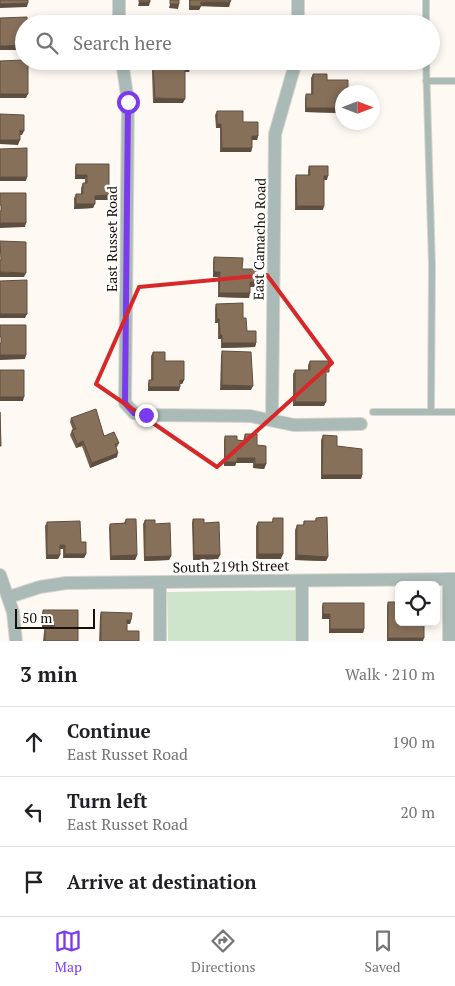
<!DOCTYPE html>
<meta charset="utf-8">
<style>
:root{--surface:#fff;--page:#f6f6f6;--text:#202124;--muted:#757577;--line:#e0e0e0;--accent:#7c3aed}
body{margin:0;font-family:"PT Serif",serif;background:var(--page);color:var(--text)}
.controls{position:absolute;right:15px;bottom:15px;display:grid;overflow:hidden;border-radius:8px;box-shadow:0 2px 8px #0003}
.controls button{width:45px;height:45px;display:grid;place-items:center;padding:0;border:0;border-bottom:1px solid var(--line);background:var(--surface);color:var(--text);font:25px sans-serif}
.compass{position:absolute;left:335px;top:85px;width:45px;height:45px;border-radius:50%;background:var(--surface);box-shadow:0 2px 8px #0003;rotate:90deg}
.scale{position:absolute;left:15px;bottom:12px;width:80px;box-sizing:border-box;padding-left:5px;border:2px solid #181007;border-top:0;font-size:14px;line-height:18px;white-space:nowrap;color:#181007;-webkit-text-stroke:4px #fff;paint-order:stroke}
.stop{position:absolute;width:15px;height:15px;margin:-11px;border:4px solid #7c3aed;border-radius:50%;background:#fff}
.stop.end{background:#7c3aed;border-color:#fff;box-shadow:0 1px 5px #0008}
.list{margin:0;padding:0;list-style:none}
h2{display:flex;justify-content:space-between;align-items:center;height:65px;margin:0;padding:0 20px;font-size:21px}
h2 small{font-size:16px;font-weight:400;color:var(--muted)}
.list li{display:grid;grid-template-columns:32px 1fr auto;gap:15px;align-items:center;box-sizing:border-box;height:70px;padding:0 20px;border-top:1px solid var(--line)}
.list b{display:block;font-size:19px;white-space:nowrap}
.list p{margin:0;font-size:16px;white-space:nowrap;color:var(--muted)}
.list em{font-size:16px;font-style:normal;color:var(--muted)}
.icon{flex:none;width:28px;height:28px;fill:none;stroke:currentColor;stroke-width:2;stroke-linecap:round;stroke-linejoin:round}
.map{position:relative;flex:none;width:455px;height:641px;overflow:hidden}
.search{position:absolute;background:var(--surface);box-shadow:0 2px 8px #0003;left:15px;right:15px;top:15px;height:55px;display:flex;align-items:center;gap:12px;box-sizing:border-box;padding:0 18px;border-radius:28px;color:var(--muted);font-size:19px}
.sheet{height:275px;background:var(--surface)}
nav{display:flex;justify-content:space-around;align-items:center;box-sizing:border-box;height:70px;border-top:1px solid var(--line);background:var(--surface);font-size:14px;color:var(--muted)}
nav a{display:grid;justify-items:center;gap:2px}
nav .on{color:var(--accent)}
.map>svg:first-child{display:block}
.green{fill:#cee5cb}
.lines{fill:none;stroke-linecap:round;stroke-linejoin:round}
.lane-casing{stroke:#dad4ce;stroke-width:8}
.street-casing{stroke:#dad4ce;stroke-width:14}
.lane{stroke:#aabbb7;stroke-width:6}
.street{stroke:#aabbb7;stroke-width:12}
.wall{fill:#74604d}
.shaded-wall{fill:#5e4e3f}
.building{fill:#87705a;stroke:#5e4e3f}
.route{stroke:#7c3aed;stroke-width:6}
.marked{fill:none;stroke:#d62828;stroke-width:4;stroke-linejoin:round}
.labels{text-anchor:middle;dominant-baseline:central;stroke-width:5;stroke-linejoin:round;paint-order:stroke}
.street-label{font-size:14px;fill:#181007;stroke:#fff}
</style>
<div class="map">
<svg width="455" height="641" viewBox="0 0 455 641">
<rect width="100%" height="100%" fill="#fff9f4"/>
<path class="green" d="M296,590L295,641H168L167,592Z"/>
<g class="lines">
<defs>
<path id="lane" d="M426,0V24
M426,61L432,266L431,410
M426,81H455
M373,412H455"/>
<path id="street" d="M119,0V24
M298,24V0
M122,61L128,102L125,403L134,413L147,415L250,416L294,425L361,424
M272,420L275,134L296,61
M0,575L13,612L16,641
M9,597L40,587L66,583L455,579
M160,641V582
M302,641V581
M449,641V579"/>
</defs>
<use href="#lane" class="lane-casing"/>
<use href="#street" class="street-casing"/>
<use href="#lane" class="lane"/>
<use href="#street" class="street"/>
</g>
<path class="wall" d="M189,0H231L229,7L201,6L199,10H189Z
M168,61H190V68L189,72H185L183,103H153L152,71L153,67H167Z
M313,74L327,80L342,92V113L305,112V98L306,94H311V78Z
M217,111L243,122L258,136L257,140H252V148L251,152H220V128H216L215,115Z
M76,164L109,195L108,200H95L93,208L74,209V198L76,194H81V188L83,183H85V179H75V168Z
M309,166L327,180H324L323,210H295V179L296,175H308V170Z
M214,257L242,269L255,287H250L249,298L218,297V277H213V262Z
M216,304L243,318L247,331L256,343L255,347L221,348V339H218V323H215V308Z
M222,351L251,390H220L221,356Z
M153,352L165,361L184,380L182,384H180L179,391H148V384L149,380H151V356Z
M310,361L327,376H326L324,406H293V374L295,370H308V365Z
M71,418L119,443L117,447H116L117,457L90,468L82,446L76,448L70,435L72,430H73L70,422Z
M245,434L257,445L266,464L264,469L253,468V463H236L235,466H224V440L225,436L237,440L243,441Z
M323,435L337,446L362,475L361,479H321V440Z
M273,518L281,559H256V526L258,522H272Z
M316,518L328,557L326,561L295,560V530L297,525H303L304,521H315Z
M126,519L137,555L135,560H110L109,528L110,524L124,523Z
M193,519L204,523L218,559L193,560L192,523Z
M145,520L155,524L171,556L169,560L144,561L143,524Z
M47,522L81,542L86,554L84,558H63V549H60V555L58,559H46L45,526Z
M388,602L423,641H387V606Z
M323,603L364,629L363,633H329V619H322V607Z
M43,610L78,641H43L44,632L45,627H53H42V614Z
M101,612L131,620L130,624H127V631L139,641H99L100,616Z"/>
<path class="shaded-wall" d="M139,2H150L149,6H138Z
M201,2H230L229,7L199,6Z
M28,3L27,7L0,8V4Z
M170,4H179L178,9L169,8Z
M190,6H201L199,10H189Z
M24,45V50H0V46Z
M328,61H350L349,63H328Z
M185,68H190L189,72H183Z
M0,94H28L26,98H0Z
M155,98L185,99L183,103H153Z
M306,108H342V113L305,112Z
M217,124H221L220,128H216Z
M20,130L24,131L22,135H18Z
M252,136H258L257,140H251Z
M0,140H20L18,145L0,144Z
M222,148H252L251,152H220Z
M76,175H87L85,179H75Z
M324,176H328L327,180H322Z
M0,177H27L26,181H0Z
M109,195L108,200H93L95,196Z
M76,204H95L93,208L74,209Z
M297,206H324L323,210H295Z
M0,223H26L25,227L0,228Z
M0,272L26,273L24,277H0Z
M214,272H220L218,277H213Z
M250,282H257L255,287H249Z
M219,293H250L249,298L218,297Z
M0,314H27L25,318H0Z
M217,319H219L218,323H215Z
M220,335H222L221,339H218Z
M222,343H256L255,347L221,348Z
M0,355H26L25,359L0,360Z
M180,380H184L182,384H179Z
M222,385L253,386L251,390H220Z
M149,387H180L179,391H148Z
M0,397H24L23,401H0Z
M295,402H326L324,406H293Z
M83,441L82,446L76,448L77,444Z
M118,453L117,457L90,468L92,463Z
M237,458H255L253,463H236L235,466H224L225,462Z
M255,464H266L264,469L253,468Z
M322,475H362L361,479H321Z
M60,545H65L63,549H58Z
M65,554H86L84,558H63Z
M258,554H283L281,559H256Z
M47,555H60L58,559H46Z
M137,555L135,560H110L111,556Z
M194,555H220L218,559L193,560Z
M297,555L328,557L326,561L295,560Z
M171,556L169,560L144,561L145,557Z
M323,614H330L329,619H322Z
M127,620H131L130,624H126Z
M43,623H54L53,627H42Z
M330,629H364L363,633H329Z
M388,638H424L423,641H387Z"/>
<path class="building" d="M0,0H28V3L0,4Z
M139,0H150V2H139Z
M170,0H179V4H170Z
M190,0H231L230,2H201V6H190Z
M27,17V24H24V45L0,46V18Z
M24,60V61H28V94H0V61Z
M169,61H190V68H185V99L155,98L153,67H169Z
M313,74H327V80H348V92H342V108H306V94H313Z
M217,111H243V122H258V136H252V148H222L221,124H217Z
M0,114L24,115V131L20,130V140H0Z
M27,148V177H0V149Z
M76,164H109V195L95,196V204H76V194H83V183H87V175H76Z
M309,166H328V176H324V206H297L296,175H310Z
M0,193H26V223H0V211H1V205H0Z
M0,241L26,242V273L0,272V260H1Z
M214,257L243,258L242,269H257V282H250V293H219L220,272H214Z
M27,280V314H0V281Z
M243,303V318H246L247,331H256V343H222V335H220L219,319H217L216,304Z
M0,325H26V355H0V343H1V337H0Z
M222,351L251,352L253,386L222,385Z
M153,352H165V361H184V380H180V387H149V380H153Z
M310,361H329V372H326V402H295V370H310Z
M0,370H24V397H0Z
M96,409L104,436L114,432L119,443L115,444L118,453L92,463L83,441L77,444L72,430L76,429L71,418Z
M0,412L1,446H0Z
M245,434H257V445L266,446V464H255V458H237V462H225V436H237V440L245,441Z
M323,435L337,436V446L362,449V475H322Z
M327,517L328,557L297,555V525H304V521H316V518Z
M273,518H283V554H258V522H273Z
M126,519H136L137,555L111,556L110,524L126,523Z
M193,519H204V523L219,522L220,555H194Z
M145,520H155V524L170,523L171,556L145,557Z
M80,521L81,542H86V554H65V545H60V555H47V522Z
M388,602H399V622H424V638H388Z
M323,603H364V629H330V614H323Z
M43,610H78V641H45V627H54V623H43Z
M101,612L132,613L131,620H127V631H139V641H101Z"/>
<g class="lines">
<path class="route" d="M128,102L125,403L134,413L146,415"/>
</g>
<path class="marked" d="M267,275L332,363L217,467L96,384L139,287Z"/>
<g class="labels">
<g class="street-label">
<text transform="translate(111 239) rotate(-90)">East Russet Road</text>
<text transform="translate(259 239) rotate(-89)">East Camacho Road</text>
<text transform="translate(231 566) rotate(-1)">South 219th Street</text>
</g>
</g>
</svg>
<div class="controls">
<button><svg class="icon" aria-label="locate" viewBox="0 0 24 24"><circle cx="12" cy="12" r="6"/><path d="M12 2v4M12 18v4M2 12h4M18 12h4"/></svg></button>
</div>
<svg class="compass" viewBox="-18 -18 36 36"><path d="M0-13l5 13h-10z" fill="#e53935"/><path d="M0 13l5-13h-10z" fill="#757577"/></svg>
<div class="scale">50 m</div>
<div class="stop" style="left:128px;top:102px"></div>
<div class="stop end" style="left:146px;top:415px"></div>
<div class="search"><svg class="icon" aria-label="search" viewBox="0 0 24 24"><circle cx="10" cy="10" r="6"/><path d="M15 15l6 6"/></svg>Search here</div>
</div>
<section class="sheet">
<h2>3 min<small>Walk · 210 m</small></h2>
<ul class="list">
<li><svg class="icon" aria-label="ahead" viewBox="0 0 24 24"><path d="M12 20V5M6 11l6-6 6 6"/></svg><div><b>Continue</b><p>East Russet Road</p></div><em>190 m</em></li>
<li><svg class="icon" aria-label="left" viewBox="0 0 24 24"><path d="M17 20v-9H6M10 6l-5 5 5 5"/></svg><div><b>Turn left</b><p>East Russet Road</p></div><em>20 m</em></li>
<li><svg class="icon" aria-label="arrive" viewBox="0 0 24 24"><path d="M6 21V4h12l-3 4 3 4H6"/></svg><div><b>Arrive at destination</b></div></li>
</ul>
</section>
<nav>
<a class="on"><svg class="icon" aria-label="map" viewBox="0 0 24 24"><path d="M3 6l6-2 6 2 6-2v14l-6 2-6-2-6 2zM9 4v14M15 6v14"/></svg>Map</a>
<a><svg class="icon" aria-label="directions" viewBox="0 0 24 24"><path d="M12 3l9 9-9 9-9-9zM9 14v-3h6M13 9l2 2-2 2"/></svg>Directions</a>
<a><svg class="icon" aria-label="saved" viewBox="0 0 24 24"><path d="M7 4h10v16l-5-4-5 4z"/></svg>Saved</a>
</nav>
